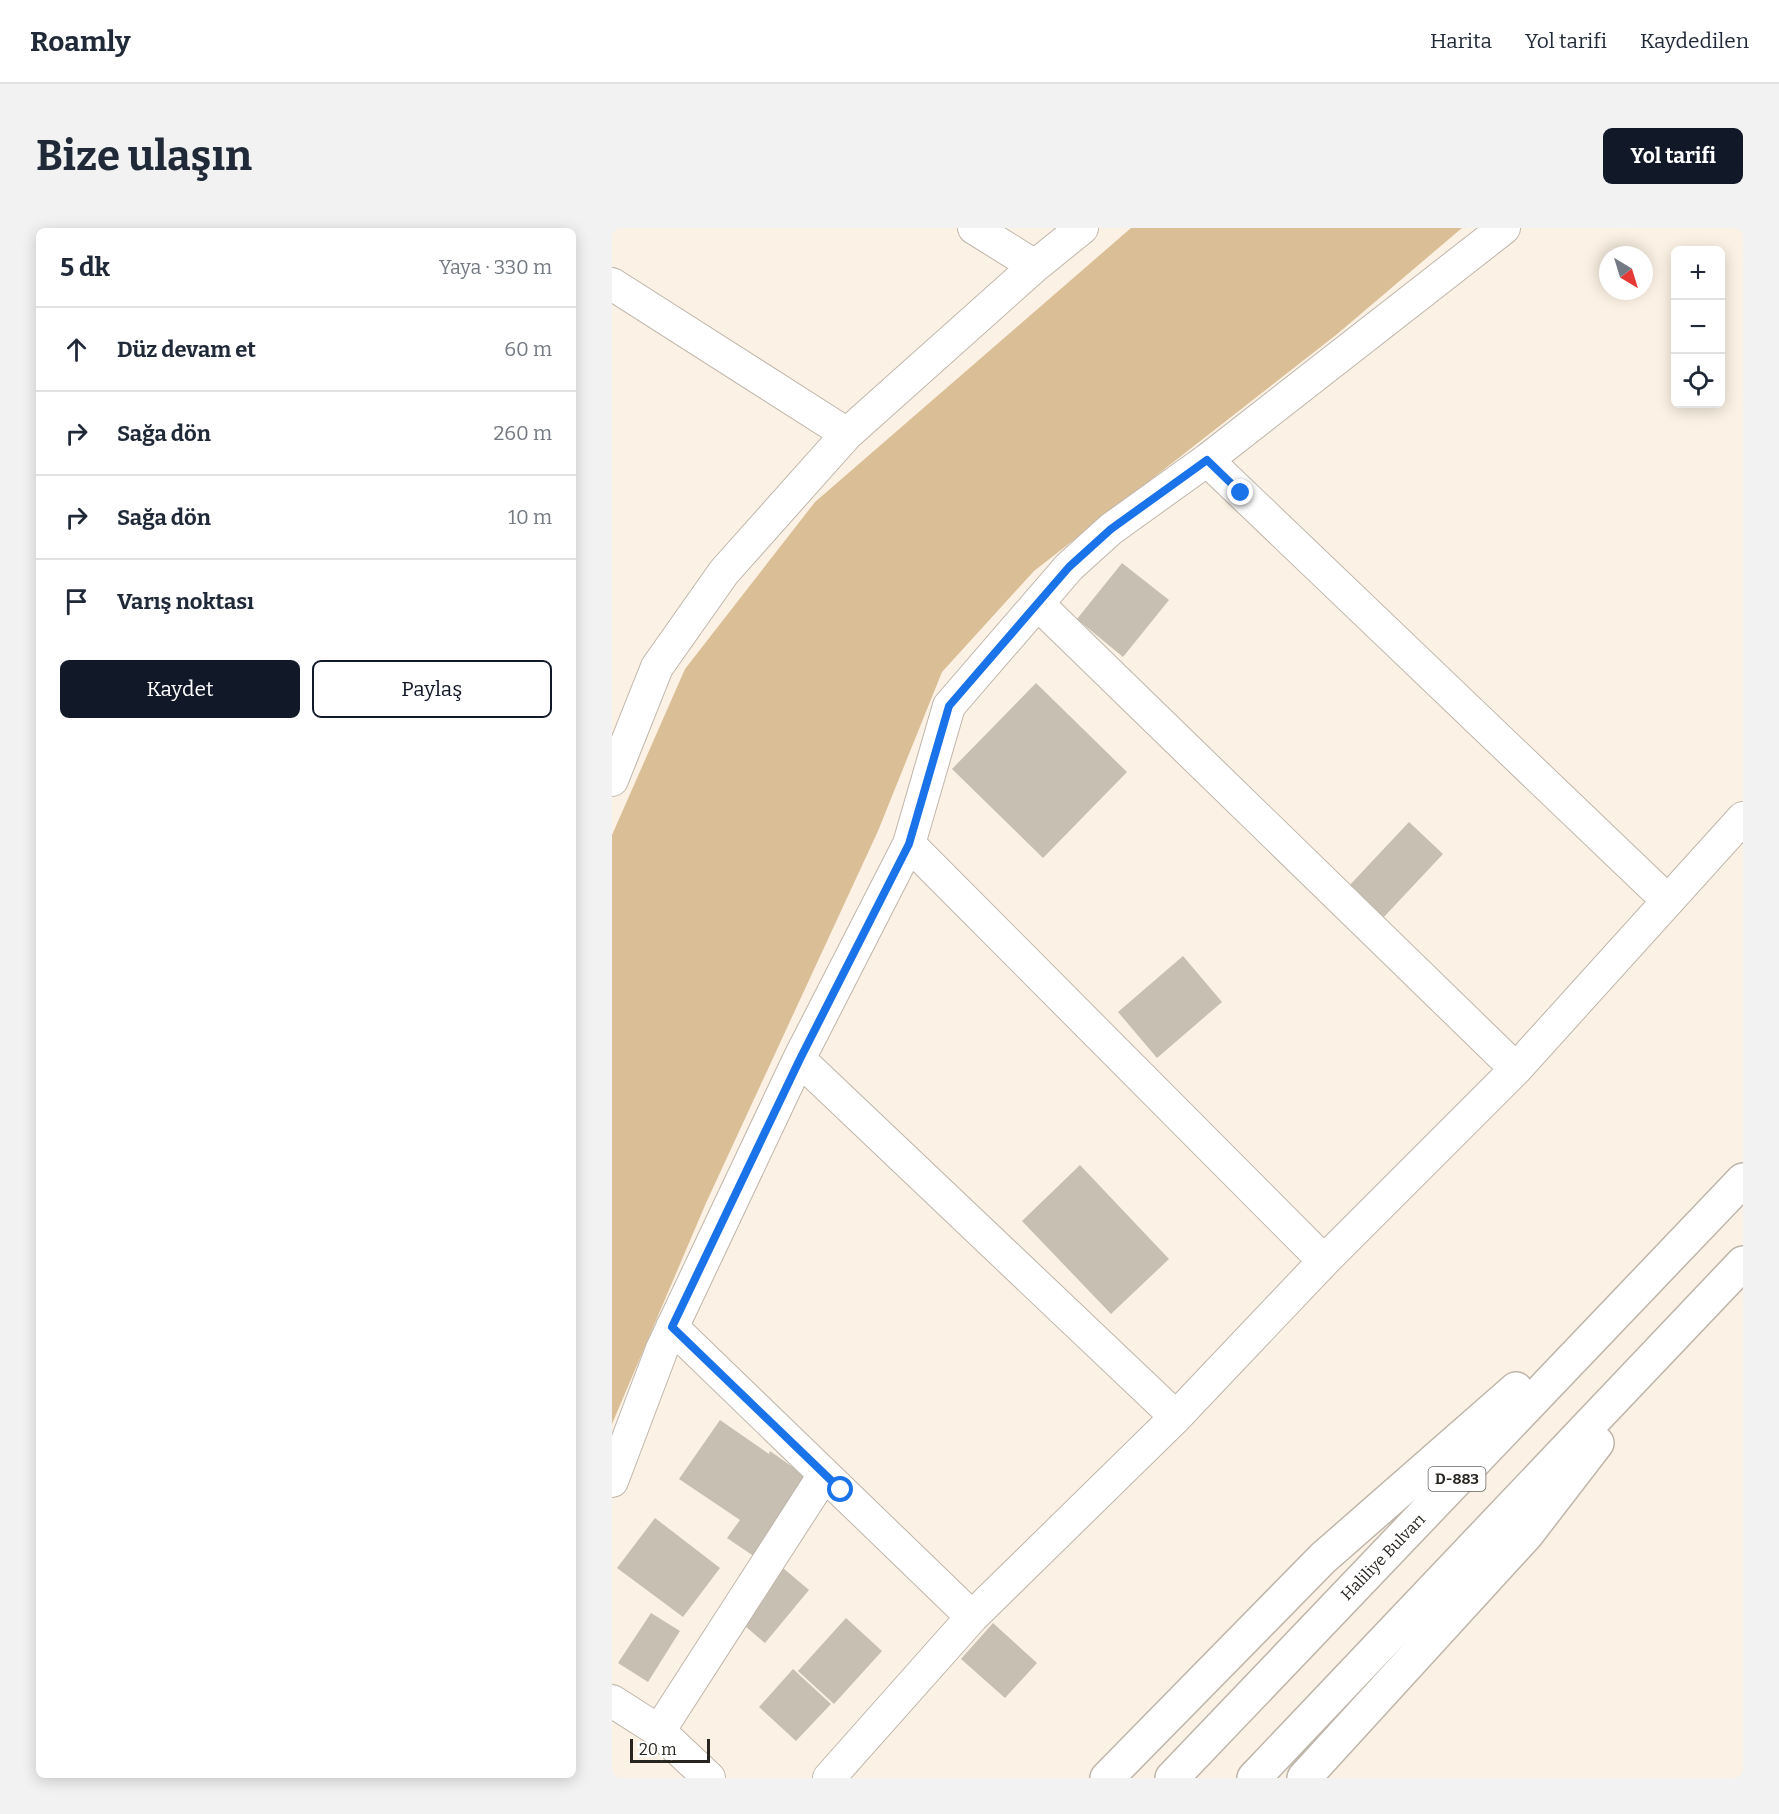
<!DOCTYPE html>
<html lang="tr">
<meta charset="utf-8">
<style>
:root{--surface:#fff;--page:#f2f2f3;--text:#1f2937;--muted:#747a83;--line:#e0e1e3;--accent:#111827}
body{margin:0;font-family:Bitter,serif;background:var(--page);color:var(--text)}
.controls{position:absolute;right:18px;top:18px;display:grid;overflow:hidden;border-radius:9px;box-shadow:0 3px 15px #0003}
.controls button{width:54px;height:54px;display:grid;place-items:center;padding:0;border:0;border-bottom:2px solid var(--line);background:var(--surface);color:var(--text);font:30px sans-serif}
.compass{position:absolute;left:987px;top:18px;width:54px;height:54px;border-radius:50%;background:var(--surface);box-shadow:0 3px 15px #0003;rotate:142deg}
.scale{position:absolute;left:18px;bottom:15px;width:80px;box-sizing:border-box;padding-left:6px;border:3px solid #28241f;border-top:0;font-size:16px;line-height:21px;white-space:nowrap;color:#28241f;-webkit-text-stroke:4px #fff;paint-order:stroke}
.stop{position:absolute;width:18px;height:18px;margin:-14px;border:4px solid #1a73e8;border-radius:50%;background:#fff}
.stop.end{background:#1a73e8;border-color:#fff;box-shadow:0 2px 6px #0008}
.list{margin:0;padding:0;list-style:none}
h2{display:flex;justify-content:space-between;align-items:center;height:78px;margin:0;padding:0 24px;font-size:26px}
h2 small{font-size:20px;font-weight:400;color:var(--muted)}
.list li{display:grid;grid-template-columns:39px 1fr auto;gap:18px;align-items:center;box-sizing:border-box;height:84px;padding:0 24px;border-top:2px solid var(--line)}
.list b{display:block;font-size:22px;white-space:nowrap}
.list em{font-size:20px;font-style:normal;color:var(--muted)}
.actions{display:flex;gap:12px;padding:18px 24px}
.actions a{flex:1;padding:14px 0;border:2px solid var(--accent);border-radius:9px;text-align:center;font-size:21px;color:var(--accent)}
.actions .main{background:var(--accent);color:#fff}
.icon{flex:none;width:33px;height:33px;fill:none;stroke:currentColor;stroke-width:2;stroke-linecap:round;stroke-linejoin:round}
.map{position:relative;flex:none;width:1131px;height:1550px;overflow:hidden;border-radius:9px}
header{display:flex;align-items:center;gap:36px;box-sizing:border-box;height:84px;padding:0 30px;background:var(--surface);border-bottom:2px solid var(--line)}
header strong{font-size:28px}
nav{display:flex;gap:33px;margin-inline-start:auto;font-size:21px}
.intro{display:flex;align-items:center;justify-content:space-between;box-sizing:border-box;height:144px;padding:0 36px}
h1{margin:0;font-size:42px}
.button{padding:15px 27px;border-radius:9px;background:var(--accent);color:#fff;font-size:21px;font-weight:700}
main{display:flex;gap:36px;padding:0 36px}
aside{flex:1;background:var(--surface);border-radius:9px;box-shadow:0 3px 15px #0003}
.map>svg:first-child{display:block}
.green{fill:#dabe96}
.building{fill:#c8bfb3}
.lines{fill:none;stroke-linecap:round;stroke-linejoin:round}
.street-casing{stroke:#bfb6aa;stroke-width:34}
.highway-casing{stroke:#bfb6aa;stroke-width:36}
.street{stroke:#fff;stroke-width:32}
.highway{stroke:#fff;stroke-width:33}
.route{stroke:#1a73e8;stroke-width:8}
.labels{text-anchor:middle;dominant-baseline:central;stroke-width:4.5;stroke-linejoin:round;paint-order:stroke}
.shield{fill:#fff;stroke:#686662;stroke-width:1.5}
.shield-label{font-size:15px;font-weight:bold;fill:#28241f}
.street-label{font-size:16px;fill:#28241f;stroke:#fff}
</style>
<header>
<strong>Roamly</strong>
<nav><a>Harita</a><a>Yol tarifi</a><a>Kaydedilen</a></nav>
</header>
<div class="intro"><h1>Bize ulaşın</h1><a class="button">Yol tarifi</a></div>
<main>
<aside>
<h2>5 dk<small>Yaya · 330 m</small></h2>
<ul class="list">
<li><svg class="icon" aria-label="ahead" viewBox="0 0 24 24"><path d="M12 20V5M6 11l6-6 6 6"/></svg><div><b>Düz devam et</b></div><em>60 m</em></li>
<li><svg class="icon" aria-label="right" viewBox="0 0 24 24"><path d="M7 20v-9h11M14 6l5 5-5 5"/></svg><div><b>Sağa dön</b></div><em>260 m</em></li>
<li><svg class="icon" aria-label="right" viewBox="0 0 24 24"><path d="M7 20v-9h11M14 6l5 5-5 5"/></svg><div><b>Sağa dön</b></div><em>10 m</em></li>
<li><svg class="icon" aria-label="arrive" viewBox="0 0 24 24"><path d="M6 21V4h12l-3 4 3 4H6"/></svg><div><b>Varış noktası</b></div></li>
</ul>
<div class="actions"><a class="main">Kaydet</a><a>Paylaş</a></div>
</aside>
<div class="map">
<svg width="1131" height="1550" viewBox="0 0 1131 1550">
<rect width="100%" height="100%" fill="#fbf1e4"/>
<path class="green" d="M519,0H850L724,107L422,343L330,444L266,603L94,975L0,1196V607L73,441L203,274Z"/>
<path class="building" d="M510,335L557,372L511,429L465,391Z
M424,455L515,544L431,630L340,541Z
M797,594L831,626L770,691L736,659Z
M571,728L610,774L545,830L506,784Z
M468,937L557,1031L499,1086L410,993Z
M108,1192L157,1226L158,1223L203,1255L149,1333L115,1310L128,1292L67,1251Z
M43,1290L108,1340L71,1389L5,1340Z
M171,1340L197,1362L153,1415L127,1393Z
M39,1385L68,1403L36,1454L6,1435Z
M234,1390L270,1423L222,1476L186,1443Z
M381,1395L425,1435L393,1470L349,1431Z
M181,1441L219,1476L184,1513L147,1479Z"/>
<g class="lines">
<defs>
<path id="street" d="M362,0L423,38
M0,56L235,206
M595,232L1056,673
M426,376L904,841
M0,552L45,439L112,344L235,206L423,38L470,0
M297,616L712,1033
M187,831L564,1189
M60,1099L360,1389
M0,1253L50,1121L187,831L297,616L337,478L457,339L499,301L595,232L892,0
M0,1473L47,1503
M97,1550L47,1503L212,1247
M217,1550L360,1389L564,1189L712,1033L904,841L1131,590"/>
<path id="highway" d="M495,1550L711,1330L904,1161
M560,1550L1131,952
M642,1550L1131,1035
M692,1550L915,1306L985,1215"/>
</defs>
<use href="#street" class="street-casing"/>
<use href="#highway" class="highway-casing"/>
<use href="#street" class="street"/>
<use href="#highway" class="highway"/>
</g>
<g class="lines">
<path class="route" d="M229,1262L60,1099L188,831L297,616L337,478L457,339L499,301L595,232L629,265"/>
</g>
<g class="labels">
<rect class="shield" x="816.5" y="1239" width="57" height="24" rx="4.5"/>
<g class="shield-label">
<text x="845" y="1251">D-883</text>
</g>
<g class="street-label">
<text transform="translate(771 1329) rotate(-46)">Haliliye Bulvarı</text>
</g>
</g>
</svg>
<div class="controls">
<button>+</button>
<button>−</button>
<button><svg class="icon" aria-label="locate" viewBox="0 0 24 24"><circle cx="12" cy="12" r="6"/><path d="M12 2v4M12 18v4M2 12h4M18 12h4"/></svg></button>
</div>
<svg class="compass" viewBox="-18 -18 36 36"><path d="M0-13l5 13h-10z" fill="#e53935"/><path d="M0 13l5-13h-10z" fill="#747a83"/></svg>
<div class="scale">20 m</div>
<div class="stop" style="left:229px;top:1262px"></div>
<div class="stop end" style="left:629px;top:265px"></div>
</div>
</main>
